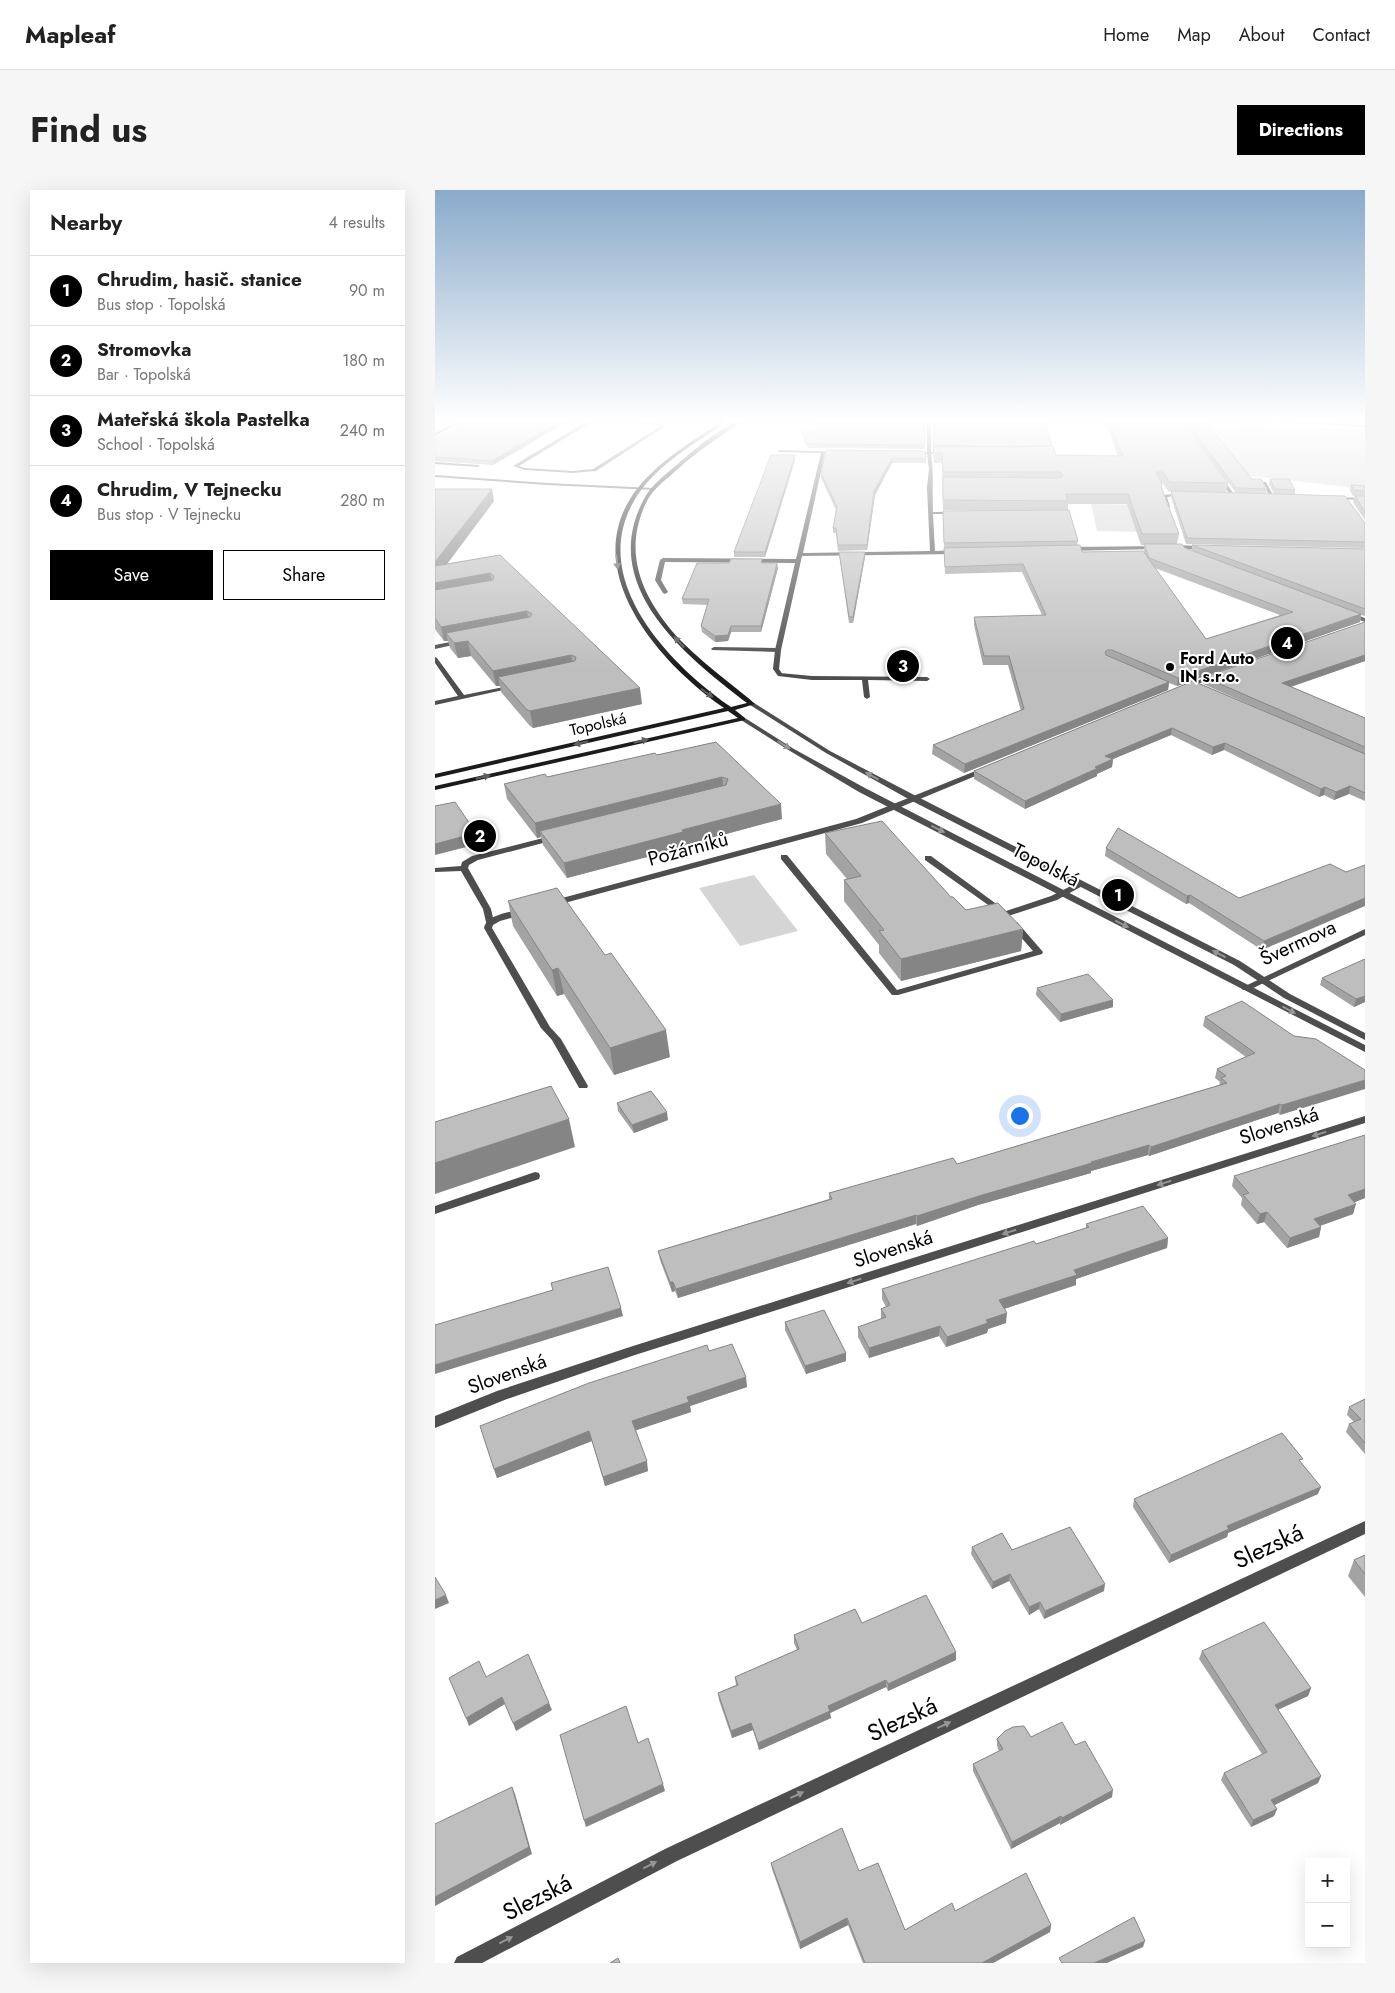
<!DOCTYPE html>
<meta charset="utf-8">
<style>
:root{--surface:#fff;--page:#f6f6f6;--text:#222;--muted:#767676;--line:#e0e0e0;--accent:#000}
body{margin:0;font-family:Jost,sans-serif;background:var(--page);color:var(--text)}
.controls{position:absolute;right:15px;bottom:15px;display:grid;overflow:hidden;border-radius:0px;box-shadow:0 5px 20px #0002}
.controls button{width:45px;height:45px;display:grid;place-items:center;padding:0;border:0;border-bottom:1px solid var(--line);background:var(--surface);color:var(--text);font:25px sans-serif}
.you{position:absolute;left:584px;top:925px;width:18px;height:18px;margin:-12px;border:4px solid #fff;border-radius:50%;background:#1a73e8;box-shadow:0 0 0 8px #1a73e833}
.badge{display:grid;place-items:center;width:32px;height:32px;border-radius:50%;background:var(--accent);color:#fff;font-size:16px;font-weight:700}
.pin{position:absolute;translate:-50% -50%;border:2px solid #fff;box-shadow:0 1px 5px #0006}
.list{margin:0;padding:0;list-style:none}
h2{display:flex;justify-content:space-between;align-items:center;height:65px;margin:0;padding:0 20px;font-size:21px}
h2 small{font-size:16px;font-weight:400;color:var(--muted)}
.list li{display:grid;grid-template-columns:32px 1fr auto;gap:15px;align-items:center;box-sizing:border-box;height:70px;padding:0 20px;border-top:1px solid var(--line)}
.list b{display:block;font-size:19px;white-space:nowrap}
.list p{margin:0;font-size:16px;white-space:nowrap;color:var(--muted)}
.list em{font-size:16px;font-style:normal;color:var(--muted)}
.actions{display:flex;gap:10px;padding:15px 20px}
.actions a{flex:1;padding:11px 0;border:1px solid var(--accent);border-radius:0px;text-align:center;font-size:18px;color:var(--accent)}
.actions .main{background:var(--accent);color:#fff}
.map{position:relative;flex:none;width:930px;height:1773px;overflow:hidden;border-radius:0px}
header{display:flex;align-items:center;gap:30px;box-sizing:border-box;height:70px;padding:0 25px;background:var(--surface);border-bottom:1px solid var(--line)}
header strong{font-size:24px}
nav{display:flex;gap:28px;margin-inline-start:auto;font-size:18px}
.intro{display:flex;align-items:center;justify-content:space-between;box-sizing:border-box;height:120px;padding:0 30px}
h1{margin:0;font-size:35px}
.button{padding:12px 22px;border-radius:0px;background:var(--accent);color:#fff;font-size:18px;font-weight:700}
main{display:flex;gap:30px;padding:0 30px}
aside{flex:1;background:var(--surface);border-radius:0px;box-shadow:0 5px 20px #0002}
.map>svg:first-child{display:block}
.green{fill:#d5d5d5}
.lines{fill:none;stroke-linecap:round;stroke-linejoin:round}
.service{fill:#4e4e4e;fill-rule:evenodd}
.minor{fill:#4e4e4e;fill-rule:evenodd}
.tertiary{fill:#4e4e4e;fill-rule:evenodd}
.secondary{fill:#1b1b1b;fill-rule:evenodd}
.wall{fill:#a3a3a3;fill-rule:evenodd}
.shaded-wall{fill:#858585}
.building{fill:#bebebe;stroke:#858585}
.oneway{fill:#5f5f5f}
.oneway2{fill:#959595}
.poi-dot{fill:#000;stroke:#fff;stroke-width:2}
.labels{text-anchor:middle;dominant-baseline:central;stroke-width:4;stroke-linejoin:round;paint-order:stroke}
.far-poi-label{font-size:16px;font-weight:bold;fill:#000;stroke:#fff;text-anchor:start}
.far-street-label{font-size:16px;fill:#000;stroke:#fff}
.street-label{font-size:20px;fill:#000;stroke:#fff}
.near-street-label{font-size:24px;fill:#000;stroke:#fff}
</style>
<header>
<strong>Mapleaf</strong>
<nav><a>Home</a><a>Map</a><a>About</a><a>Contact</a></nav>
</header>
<div class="intro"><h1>Find us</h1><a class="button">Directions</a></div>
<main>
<aside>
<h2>Nearby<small>4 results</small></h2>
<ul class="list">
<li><span class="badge">1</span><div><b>Chrudim, hasič. stanice</b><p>Bus stop · Topolská</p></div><em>90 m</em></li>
<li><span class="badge">2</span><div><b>Stromovka</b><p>Bar · Topolská</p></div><em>180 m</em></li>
<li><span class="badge">3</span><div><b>Mateřská škola Pastelka</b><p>School · Topolská</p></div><em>240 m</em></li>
<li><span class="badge">4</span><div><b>Chrudim, V Tejnecku</b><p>Bus stop · V Tejnecku</p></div><em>280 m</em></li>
</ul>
<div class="actions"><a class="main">Save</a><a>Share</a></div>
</aside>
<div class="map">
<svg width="930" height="1773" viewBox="0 0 930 1773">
<rect width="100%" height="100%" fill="#fff"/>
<path class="green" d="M805,233L930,240V301H915L913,297L815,286L793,285L771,236L804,237Z
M656,314L723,315L732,342L662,341Z
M319,685L363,741L305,756L264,698Z"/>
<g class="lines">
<path class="service" d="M26,230H32L0,246V243Z
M154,230H160L84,276L90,278L138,281L158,279L226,236L177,230H196L232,235L161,281L138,283L90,280L78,276Z
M0,272L43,275L45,276L43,277L0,274Z
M0,285L112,293L219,298L221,299L219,300L112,295L0,287Z
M782,285H786L800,306H796Z
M827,292H831L839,307H835Z
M279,457L343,458L346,460L343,462L277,460L276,459Z
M345,483L377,486L492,487L495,489L492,491L433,490L435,507L432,509L429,507L427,490H377L343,486V484Z
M120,645L124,647L123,649L43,670L34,675L33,678L56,719L59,732L58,734H52L51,732L48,719L26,681L0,682V678L26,676L27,672L37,666Z
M346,665H352L462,800L598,761L576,736L575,734L576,732H582L608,762L607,764L463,805H457L346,669Z
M490,666H496L571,721L616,706L644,692H647L651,694L622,710L570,727L490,670Z"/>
<path class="minor" d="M492,230H496V262L513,264H496C499,283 497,302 498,322H520L522,323L520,324H498L500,361L523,360L526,362L523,364L367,366L346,460L344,479L348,485L347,486H343L338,479L340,460L360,373L230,372L226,390L233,402L230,404L228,403L220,390L225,370L228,368L361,369L386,263L343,262L344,260L406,262L390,263L368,363L495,361L492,298L494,279L492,264L476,262H492Z
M824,230L930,235V237L826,231Z
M751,303L749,305L732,307L735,317L731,318L727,305Z
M897,307L930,308V310L899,309Z
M737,355L770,356L773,358L770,360L735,358Z
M725,356L723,359L632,361L629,359L632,357Z
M913,422L930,428V432L911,425V423Z
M25,450L27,451V453L0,459V455Z
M0,467L2,468L29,505L79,495L82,497L0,515V511L23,506L0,473Z
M780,484L782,485V487L751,498L746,497Z
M548,578L555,580L427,633L122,715L119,716L115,713L116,711L421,629Z
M88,719L91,720V724L65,731L58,735L57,738L115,837L126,849L153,896L152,898H144L143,896L117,850L106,838L49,738C52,724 76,722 88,719Z
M930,739V745L814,800H808L806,798Z
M930,926V933L200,1165L72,1209L0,1238V1226L62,1201L198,1156Z
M100,982L104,983L105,986L104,989L0,1024V1016Z
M930,1331V1344L242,1671L47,1773H19L22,1767L230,1659Z"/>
<path class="tertiary" d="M315,513H319L395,561L483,607L805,771L855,804L930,843V850L849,808L799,775L477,611L391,563L315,515Z
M306,528H310L359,559L430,598L930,855V862L424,602L355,561L306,530Z"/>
<path class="secondary" d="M285,230H289L284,237C254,257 217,279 199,311C153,390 234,474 296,517L312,513C251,466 162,396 209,309C216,295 231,284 243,274C256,262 294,230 310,230C282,248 257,265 234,287C226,293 218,301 213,309C185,363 208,409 245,450C261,466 279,481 297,495C304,501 313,507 320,514L300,520L310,528V530L0,600V596L303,528L293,521L0,588V584L289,518C228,476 147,387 195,309C215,277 251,255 282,235Z"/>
</g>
<path class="wall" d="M490,230V259L373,258L367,246V242H381Z
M498,230L617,256L621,265L683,266L669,230H746L793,293L791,303L930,333V358L751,354L736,307V302L733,301L727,292V298L744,344L742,354L750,358L757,361V355L930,359V426L926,425L925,432L742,496L734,493L733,500L529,583L497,564L498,555L586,521L573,475H548L539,435V427L607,425L587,382L510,384L508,321L578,320H508L507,273H499L498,259ZM633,314H692L706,355H709V362H647L642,356L643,351L633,320ZM720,378L845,425L771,449Z
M749,230H769L817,289L832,299L831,304L801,303L749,233Z
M132,232L58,275L0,271V248Z
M391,260L491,268V273H457L440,305L432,360L403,361L401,343H398V338L401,320L386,288V283Z
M360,265V270L330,367H299V362Z
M835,289L860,300V304H839L834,294Z
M916,295L930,296V306H918L915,301Z
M0,299L59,311L12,374L65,365L207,514L98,538L95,536L66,502L65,496H61L36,466L23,468L15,458L13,451H9L0,439Z
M920,306H930V330L918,312Z
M404,362H430V367L418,433H414Z
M327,373L343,378L326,442H296L293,451L280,452L267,442L266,436L273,415L248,414L247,409Z
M930,432V471L856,497L930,528V611L914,604L899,610L889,605L884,607L789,560L777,565L736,545L678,569L677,577L662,584V586L590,619L539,589V581L758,491L863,536L768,494L769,487Z
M281,552L347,629L250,655V657L132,688L108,655L106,647L102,648L72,609L69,594L112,587L222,565Z
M390,643L516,707L531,720L588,739L586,761L466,791L444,763V755L409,711V690L412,689L391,664Z
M671,658L804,708L911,682L827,760L754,713L751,714L670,666Z
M73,711L235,867L179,885L129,804L122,806L78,736Z
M887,788L930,812L919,817L885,795Z
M602,798L678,810V817L625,832L601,805Z
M770,827L859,846L881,849L845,925L843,923L714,966L713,965L656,981V983L543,1015L482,1036L481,1034L243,1108L240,1101L237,1102L225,1070L223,1061L394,1009V1003L522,974L784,895L785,892L780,888L782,879L811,867L768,836Z
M182,913L233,930L199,943L183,921Z
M930,945V1008L920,1012L918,1024L885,1036L886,1037L884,1047L852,1058L829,1032L822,1034L806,1015L807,1008L797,996L799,986Z
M651,1034L733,1048L732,1058L641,1089V1095L569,1119L571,1133L553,1139L552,1143L511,1157L504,1146L434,1168L423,1147V1137L446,1129V1119L451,1117L447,1109V1099L601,1054L651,1038Z
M350,1132L411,1163V1171L371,1184L350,1140Z
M274,1161L312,1197L255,1216L256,1222L201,1240L213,1281L170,1296L157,1251L62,1288L45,1236Z
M930,1209V1264L911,1242L914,1234L919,1232L912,1225L914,1217Z
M867,1273L883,1304L793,1343L792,1347L734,1373L698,1317L699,1309Z
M537,1357L577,1360L669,1401L609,1429L604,1419L594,1425L574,1391L557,1399L536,1364Z
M930,1365V1407L913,1386L919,1370Z
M427,1433L521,1462V1470L453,1501L451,1497L395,1523L396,1528L324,1560L318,1540L297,1548L284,1510L283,1503L301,1495L300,1487L362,1460L359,1453V1445Z
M767,1461L876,1498L873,1506L843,1520L886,1586L883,1593L839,1615L842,1619L839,1626L816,1637L786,1590L789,1583L827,1564L764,1469Z
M596,1547L640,1555L677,1607L625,1635V1633L576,1659L538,1581V1574L564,1561L562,1556V1549Z
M336,1673L424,1681L470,1740L520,1721L616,1735L615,1742L558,1773H428L413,1735L365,1759L337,1679Z"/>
<path class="shaded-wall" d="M127,230H132V232L58,275L57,271Z
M360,265V270L330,367V362Z
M457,268V273L440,305L432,360V355L439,301Z
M57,299L59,311L0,390V372Z
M430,362V367L418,433V427Z
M342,373L343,378L326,442V436Z
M55,383L58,397L0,408V393Z
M92,421L95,435L11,443L13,451H9L6,437Z
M926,424L925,432L742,496L743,488Z
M296,436V442L293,451L280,452V446Z
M33,451L36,466L23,468L19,453Z
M136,465L139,480L63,487L65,496H61L58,481Z
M930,465V471L846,500L847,493Z
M734,492L733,500L529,583L530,574Z
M205,498L207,514L98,538L95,521Z
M737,538L736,545L678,569L677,577L662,584V586L590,619V611L660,577L670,566Z
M790,553L789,560L777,565L778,557Z
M287,587L289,601L105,641L106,647L102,648L100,633Z
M915,596L914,604L899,610L901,602Z
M890,597L889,605L884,607L886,599Z
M346,614L347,629L250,655V657L132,688L129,673L247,640Z
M41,643L43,654L0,665V654Z
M755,705L754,713L751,714L752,706Z
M930,708V716L827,760L829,751Z
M588,739L586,761L466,791V769Z
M123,778L129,804L122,806L117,780Z
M930,806V812L919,817L921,809Z
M678,810V817L625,832L626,824Z
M231,840L235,867L179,885L175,858Z
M930,890V899L845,925L847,915Z
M845,914L843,923L714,966L716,957Z
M232,922L233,930L199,943L197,935Z
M134,929L140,957L0,1004V973Z
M714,955L713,965L656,981V983L543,1015L482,1036V1026L544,1006Z
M930,999V1008L910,1016L913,1005Z
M921,1014L918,1024L876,1039L879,1029Z
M832,1022L829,1032L822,1034L825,1024Z
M481,1025V1034L243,1108L241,1099Z
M886,1037L884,1047L852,1058L855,1048Z
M733,1048L732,1058L641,1089V1095L563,1121L564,1110L639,1080Z
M235,1092H238L240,1101L237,1102Z
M186,1118L188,1126L0,1184V1175Z
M572,1123L571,1133L553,1139L552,1143L511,1157L512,1147L551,1130Z
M505,1136L504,1146L434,1168V1158Z
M411,1163V1171L371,1184L370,1176Z
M311,1187L312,1197L255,1216L256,1222L199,1241L197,1231L252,1207Z
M154,1241L157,1251L62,1288L59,1279Z
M212,1271L213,1281L170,1296L168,1287Z
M886,1297L883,1304L793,1343L792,1347L734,1373L736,1365L792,1336Z
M575,1384L574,1391L557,1399L558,1392Z
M670,1394L669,1401L609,1429L610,1421Z
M11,1405L14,1413L0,1419V1410Z
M605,1412L604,1419L594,1425V1417Z
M521,1462V1470L453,1501V1494Z
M451,1490V1497L395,1523L396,1528L324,1560L323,1553L393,1516Z
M876,1498L873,1506L837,1522L840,1515Z
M67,1507L70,1514L34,1536L31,1528Z
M114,1513L117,1520L81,1541L78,1533Z
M316,1533L318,1540L297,1548L296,1541Z
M886,1586L883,1593L834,1618L836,1610Z
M228,1594L230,1601L151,1637L149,1630Z
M77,1597L80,1604L97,1664L0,1716V1707Z
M678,1600L677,1607L625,1635L627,1628Z
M842,1619L839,1626L816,1637L818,1630Z
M626,1626L625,1633L576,1659L577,1652Z
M412,1728L413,1735L365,1759V1752Z
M616,1735L615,1742L558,1773H547Z
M710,1751L708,1757L672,1773H659Z"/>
<path class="building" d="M35,230H127L57,271L0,267V248Z
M387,230H490V255L373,254L367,242H381Z
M498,230H610L617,256L576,257L498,255Z
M673,230H746L793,293L734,292L728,282H721L727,294L726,297L744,344H707L693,304H631L633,311L508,310V287L625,288L628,285L625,282H508L507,263H499L498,257L618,256L621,265L688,266Z
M750,230H769L817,289H826L832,299L801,298Z
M391,260L490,261L491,268H457L439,301L432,355H403L401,338H398L402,317L386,283Z
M336,265H360L330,362H299Z
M835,289H854L860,300L840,299Z
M916,295L930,296V301L919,300Z
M0,299H57L0,372Z
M736,301L910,306L930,333V352L752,348Z
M920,306H930V322Z
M634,320L643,351L509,353L508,321Z
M709,354H747L750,358L926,424L743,488L677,460H672L670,462L671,465L734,492L530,574L498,555L589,519L574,466H549L539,427L611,425L588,374L510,377L509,358L645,355L647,362L708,361L771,449L858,422L714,368Z
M757,355L930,359V419Z
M404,362H430L418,427H414Z
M65,365L205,498L95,521L92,520L63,487L140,471L141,467L136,465L58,481L33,451L19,453L11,443L95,427L97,424L92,421L6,437L0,428V400L58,390L59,386L55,383L0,393V376Z
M296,369H327L326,373H342L326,436H296L293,445L280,446L266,436L274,409H247L262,373H294Z
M930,432V465L847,493L930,528V557L769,487Z
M758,491L930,564V603L915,596L901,602L890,597L886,599L790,553L778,557L737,538L670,566L678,569L660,577L663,578L590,611L539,581Z
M281,552L346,614L247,640L248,642L129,673L105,641L291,595L293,589L287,587L100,633L69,594L110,584L112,587L220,563L222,565Z
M20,612L41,643L0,654V616Z
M447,631L516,707H518L531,720L563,713L588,739L466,769L444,741L449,740L409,690L426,686L390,643Z
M683,638L804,708L895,674L911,682L930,675V708L829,751L755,705L752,706L671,658Z
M122,698L170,765L176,763L231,840L175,858L123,778L117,780L73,711Z
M930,769V806L921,809L887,788Z
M653,784L678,810L626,824L602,798Z
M807,811L859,846L881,849L930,880V890L847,915L845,914L716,957L714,955L656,972L657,973L544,1006L482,1026L481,1025L241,1099L238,1092H235L223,1061L397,1009L394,1003L518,968L522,974L792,893L786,888L791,886L782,879L820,863L770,827Z
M116,896L134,929L0,973V932Z
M216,901L232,922L197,935L182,913Z
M930,945V999L913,1005L921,1014L879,1029L886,1037L855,1048L832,1022L825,1024L808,1005L814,1003L799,986Z
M708,1016L733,1048L639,1080L642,1085L564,1110L572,1123L551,1130L553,1133L512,1147L505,1136L434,1158L423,1137L451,1127L446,1119L455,1115L447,1099L599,1051L601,1054L654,1037L651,1034Z
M173,1077L186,1118L0,1175V1135L118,1100L116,1093Z
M389,1120L411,1163L370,1176L350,1132Z
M297,1154L311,1187L252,1207L254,1212L197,1231L212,1271L168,1287L154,1241L59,1279L45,1236L154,1193L272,1155L274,1161Z
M930,1209V1253L914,1234L926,1229L914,1217Z
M847,1243L868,1269L864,1270L886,1297L792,1336L794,1339L736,1365L699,1309Z
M635,1337L670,1394L610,1421L605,1412L594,1417L575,1384L558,1392L537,1357L567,1343L577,1360Z
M930,1365V1384L919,1370Z
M0,1387L11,1405L0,1410Z
M491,1405L521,1462L453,1494L451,1490L393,1516L395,1521L323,1553L316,1533L296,1541L283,1503L303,1495L300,1487L364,1459L359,1445L420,1419L427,1433Z
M829,1432L876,1498L840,1515L886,1586L836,1610L842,1619L818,1630L789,1583L832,1562L767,1461Z
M93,1464L114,1513L78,1533L67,1507L31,1528L14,1488L44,1471L51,1487Z
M191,1516L203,1553L213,1548L228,1594L149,1630L125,1545Z
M627,1532L640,1555L650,1551L678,1600L627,1628L626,1626L577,1652L538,1574L568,1559L562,1549L570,1541L578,1537L589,1536L596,1547Z
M77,1597L94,1657L0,1707V1634Z
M407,1638L424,1681L443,1673L470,1740L517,1713L520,1721L591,1683L616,1735L547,1773H430L412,1728L365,1752L336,1673Z
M699,1727L710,1751L659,1773H627L624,1768Z
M183,1768L185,1773H175Z"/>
<defs><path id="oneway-solid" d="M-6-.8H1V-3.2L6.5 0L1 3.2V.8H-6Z" transform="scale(1.25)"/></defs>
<g class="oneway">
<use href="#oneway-solid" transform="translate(182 372) rotate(84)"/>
<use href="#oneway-solid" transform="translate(244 452) rotate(-133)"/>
<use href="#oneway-solid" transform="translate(272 503) rotate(36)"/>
<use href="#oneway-solid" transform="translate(206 551) rotate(-13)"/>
<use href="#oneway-solid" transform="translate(146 553) rotate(167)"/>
<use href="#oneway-solid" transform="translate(48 587) rotate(-13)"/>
</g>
<g class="oneway2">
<use href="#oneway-solid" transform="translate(349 555) rotate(32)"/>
<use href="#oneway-solid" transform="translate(437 586) rotate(-151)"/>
<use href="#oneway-solid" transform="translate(503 639) rotate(27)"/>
<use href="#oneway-solid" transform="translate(687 734) rotate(27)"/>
<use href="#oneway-solid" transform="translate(784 764) rotate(-153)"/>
<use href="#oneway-solid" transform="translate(854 820) rotate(28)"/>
<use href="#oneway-solid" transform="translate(884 944) rotate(162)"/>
<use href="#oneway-solid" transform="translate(729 993) rotate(162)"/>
<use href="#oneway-solid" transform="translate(574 1042) rotate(162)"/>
<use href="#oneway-solid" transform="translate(419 1091) rotate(162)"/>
<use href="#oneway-solid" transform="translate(509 1535) rotate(-25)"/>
<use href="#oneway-solid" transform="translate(362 1605) rotate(-25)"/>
<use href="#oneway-solid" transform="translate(215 1675) rotate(-27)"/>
<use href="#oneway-solid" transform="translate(71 1750) rotate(-27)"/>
</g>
<linearGradient id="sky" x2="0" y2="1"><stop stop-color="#89aaca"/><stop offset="0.48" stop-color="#fff"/><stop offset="1" stop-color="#fff" stop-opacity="0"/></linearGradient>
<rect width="930" height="479" fill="url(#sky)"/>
<circle class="poi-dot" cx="735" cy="477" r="5"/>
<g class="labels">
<g class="far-poi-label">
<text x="745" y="468">Ford Auto<tspan x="745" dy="18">IN s.r.o.</tspan></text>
</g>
<g class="far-street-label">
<text transform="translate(163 534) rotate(-13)">Topolská</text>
</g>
<g class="street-label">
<text transform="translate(253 659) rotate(-15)">Požárníků</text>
<text transform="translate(611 675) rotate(27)">Topolská</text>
<text transform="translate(863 753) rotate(-25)">Švermova</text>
<text transform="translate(844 936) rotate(-18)">Slovenská</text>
<text transform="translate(458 1059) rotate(-18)">Slovenská</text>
<text transform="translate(72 1184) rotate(-20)">Slovenská</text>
</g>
<g class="near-street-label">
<text transform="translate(833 1356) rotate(-25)">Slezská</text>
<text transform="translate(467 1529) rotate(-25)">Slezská</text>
<text transform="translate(102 1707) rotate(-27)">Slezská</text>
</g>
</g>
</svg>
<div class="controls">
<button>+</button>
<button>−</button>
</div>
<div class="you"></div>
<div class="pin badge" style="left:683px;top:705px">1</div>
<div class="pin badge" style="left:45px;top:646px">2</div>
<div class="pin badge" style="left:468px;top:476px">3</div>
<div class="pin badge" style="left:852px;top:453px">4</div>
</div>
</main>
